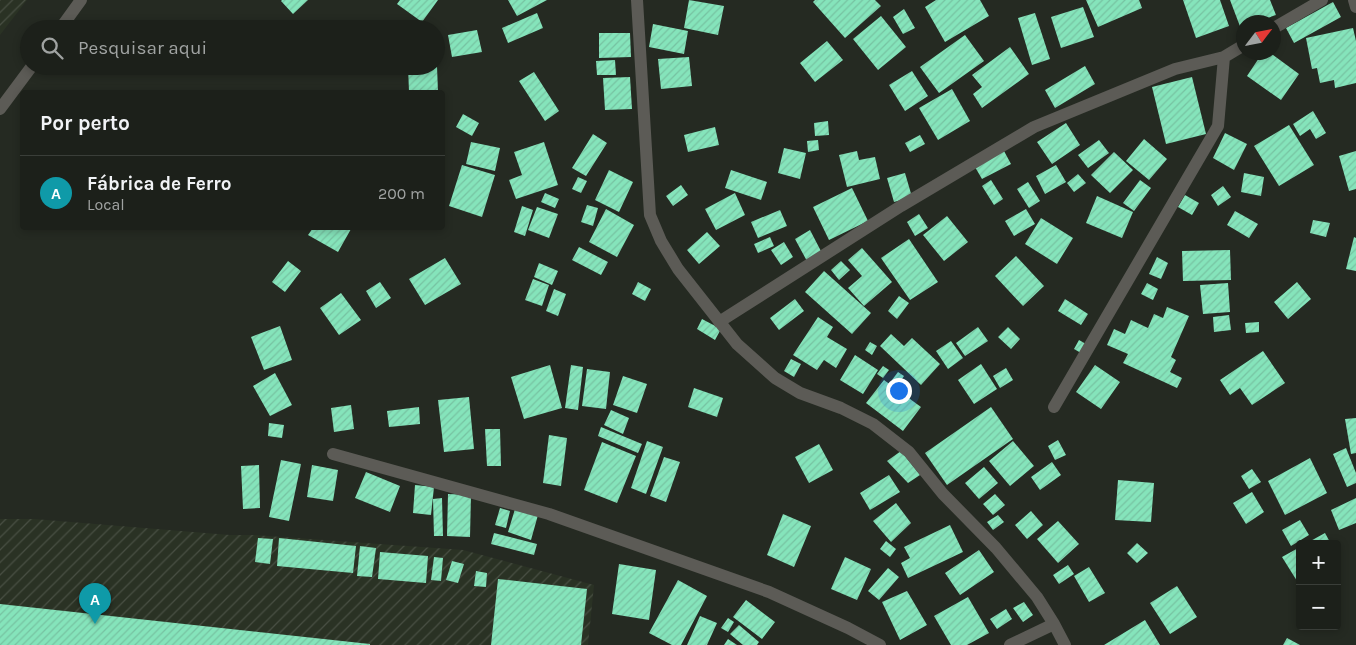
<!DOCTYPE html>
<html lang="pt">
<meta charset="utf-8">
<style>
:root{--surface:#1c201a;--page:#252823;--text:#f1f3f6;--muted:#a0a3a2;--line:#3a3e39;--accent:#ea580c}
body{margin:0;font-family:Karla,sans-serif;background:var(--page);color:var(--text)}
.controls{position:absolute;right:15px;bottom:15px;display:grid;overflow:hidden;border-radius:5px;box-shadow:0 2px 8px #0003}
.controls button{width:45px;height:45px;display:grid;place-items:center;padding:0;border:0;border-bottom:1px solid var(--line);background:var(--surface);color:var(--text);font:25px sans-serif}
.compass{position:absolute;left:1236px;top:15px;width:45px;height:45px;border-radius:50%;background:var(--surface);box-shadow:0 2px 8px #0003;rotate:58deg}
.you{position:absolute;left:898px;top:390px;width:18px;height:18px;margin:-12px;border:4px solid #fff;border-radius:50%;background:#1a73e8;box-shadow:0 0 0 8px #1a73e833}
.badge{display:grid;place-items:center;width:32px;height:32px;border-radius:50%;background:var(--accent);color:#fff;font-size:16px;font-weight:700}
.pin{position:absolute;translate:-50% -41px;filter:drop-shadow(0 1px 2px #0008)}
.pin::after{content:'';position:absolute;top:26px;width:18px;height:15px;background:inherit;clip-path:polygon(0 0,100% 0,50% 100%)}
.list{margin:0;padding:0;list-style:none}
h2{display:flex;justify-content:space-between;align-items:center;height:65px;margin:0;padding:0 20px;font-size:21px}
h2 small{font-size:16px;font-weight:400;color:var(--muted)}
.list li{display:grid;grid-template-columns:32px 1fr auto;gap:15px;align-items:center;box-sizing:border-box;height:75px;padding:0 20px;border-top:1px solid var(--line)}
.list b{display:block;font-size:19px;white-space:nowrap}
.list p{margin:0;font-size:16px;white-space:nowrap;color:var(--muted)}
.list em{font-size:16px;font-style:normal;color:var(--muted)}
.icon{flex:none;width:28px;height:28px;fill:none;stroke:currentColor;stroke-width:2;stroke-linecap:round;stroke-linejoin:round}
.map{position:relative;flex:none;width:1356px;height:645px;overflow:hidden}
.search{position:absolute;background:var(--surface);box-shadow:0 2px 8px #0003;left:20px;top:20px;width:425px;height:55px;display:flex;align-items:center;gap:12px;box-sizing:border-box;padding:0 18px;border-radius:28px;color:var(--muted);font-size:19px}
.panel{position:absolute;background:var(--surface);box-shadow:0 2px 8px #0003;left:20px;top:90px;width:425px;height:140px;border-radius:5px}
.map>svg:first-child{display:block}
.industrial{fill:url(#industrial-furrows)}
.building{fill:url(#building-hatch)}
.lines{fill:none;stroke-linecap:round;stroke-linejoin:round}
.street{stroke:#5c5b56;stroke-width:12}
</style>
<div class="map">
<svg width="1356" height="645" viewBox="0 0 1356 645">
<defs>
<pattern id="industrial-furrows" width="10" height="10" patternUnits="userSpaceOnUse" patternTransform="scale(1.25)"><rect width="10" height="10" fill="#2a3224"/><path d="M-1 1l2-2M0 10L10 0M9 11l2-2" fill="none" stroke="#484f43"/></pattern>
<pattern id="building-hatch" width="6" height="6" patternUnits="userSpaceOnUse" patternTransform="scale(1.25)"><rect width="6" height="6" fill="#85e4bb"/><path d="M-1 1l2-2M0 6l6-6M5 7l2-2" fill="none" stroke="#77c3a2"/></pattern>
</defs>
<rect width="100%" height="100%" fill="#252a22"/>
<path class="industrial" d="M0,0H27L0,35Z
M0,519H34L230,535H254L463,550L594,585L588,645H0Z"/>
<path class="building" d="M282,0H308L293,14L281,1Z
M400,0H438L422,22L397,4Z
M508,0H547L517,16Z
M689,0L724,6L718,35L684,28Z
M815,0H875L881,6L845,38L813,2Z
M936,0H980L989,16L945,42L925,7Z
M1086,0H1139L1142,8L1098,27Z
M1183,0H1220L1229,26L1196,38Z
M1230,0H1270L1276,15L1256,22H1244V28L1241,29Z
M1333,2L1341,17L1294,43L1286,28Z
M1083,7L1094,37L1061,48L1051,17Z
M904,9L915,28L903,34L893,17Z
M537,13L543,28L508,43L502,28Z
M1035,13L1050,59L1032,65L1018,18Z
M881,16L906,47L878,70L853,39Z
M653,24L688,31L684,54L649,47Z
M1353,28L1356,41V83L1335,88L1334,80L1320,83L1317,68L1312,69L1306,38Z
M477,30L482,52L452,57L448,35Z
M599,33H630L631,57L599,58Z
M965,35L984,61L939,93L920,67Z
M439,38L442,54L436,55V39Z
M827,41L843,60L815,82L800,63Z
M1010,47L1029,74L982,108L973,94L982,87L972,75Z
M1263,52H1269L1299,74L1281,100L1247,76Z
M689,57L692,86L661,89L658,59Z
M615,60L616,75H597L596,61Z
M408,66H437L438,92H409Z
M1085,66L1095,84L1055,108L1045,90Z
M912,71L928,96L905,111L889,85Z
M534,72L559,111L545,121L519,81Z
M630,77L632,109L605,110L603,78Z
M1192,77L1206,134L1166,144L1152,87Z
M952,89L970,121L938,140L919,108Z
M1313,111L1326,133L1316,139L1310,129L1300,136L1293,124Z
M463,114L479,123L472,136L456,127Z
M828,121L829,135L815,136L814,123Z
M1066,123L1080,145L1052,164L1037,142Z
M1289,125L1314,165L1279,186L1254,146Z
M715,127L719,145L688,152L684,135Z
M1225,133L1247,144L1234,170L1213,158Z
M593,134L607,143L586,176L572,168Z
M920,135L925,144L910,152L905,143Z
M1144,139L1167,159L1149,180L1126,161Z
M818,140L819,150L808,152L807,141Z
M1099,140L1109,153L1088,168L1078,155Z
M471,142L500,148L495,171L466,164Z
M544,142L558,185L516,199L509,180L522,175L514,152Z
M784,148L806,153L800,179L778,173Z
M857,151L859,160L875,157L880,179L847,187L839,155Z
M1004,151L1011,164L982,179L975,167Z
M1356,151V189L1349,191L1339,156Z
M1114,152L1133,170L1110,193L1091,175Z
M462,165L495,175L482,217L449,206Z
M1056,165L1066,182L1045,194L1036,176Z
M609,170L633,182L619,212L595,200Z
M731,170L767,182L761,200L725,188Z
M905,173L912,197L894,202L887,178Z
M1244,173L1264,177L1261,196L1241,192Z
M1078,174L1086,183L1074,192L1067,183Z
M578,177L587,181L581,193L572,189Z
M991,180L1003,199L994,205L982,186Z
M1140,180L1151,188L1134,211L1123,203Z
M1028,182L1040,201L1029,208L1017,189Z
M681,185L688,195L673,206L666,196Z
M1223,186L1231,197L1218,206L1211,195Z
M852,188L868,221L829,240L813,207Z
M545,193L559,199L555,208L541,202Z
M735,193L745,215L716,230L705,209Z
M1185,195L1199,203L1192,215L1178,207Z
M1097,196L1133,212L1122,238L1086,223Z
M587,205L598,208L593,226L581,222Z
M522,206L533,210L525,236L514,232Z
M537,207L558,214L549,238L528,230Z
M606,209L634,225L617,257L589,242Z
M1026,209L1035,224L1014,236L1005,221Z
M780,210L787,226L758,238L751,222Z
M1235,211L1258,224L1249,238L1227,225Z
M919,214L928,228L915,236L907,222Z
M947,216L968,242L944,261L923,235Z
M1041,218L1073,238L1057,264L1025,244Z
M1313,220L1330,223L1326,237L1310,233Z
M313,228H348L351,229L338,252L308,235Z
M810,230L823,255L808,263L795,239Z
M707,232L720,246L699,264L687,250Z
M770,237L774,246L758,253L754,244Z
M1354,237L1356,238V271L1346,269Z
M909,239L938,282L910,300L881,258Z
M784,242L793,257L781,265L771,250Z
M579,247L608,262L601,275L572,260Z
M862,248L892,282L864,306L848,288L862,276L848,260Z
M1230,250L1231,280L1183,281L1182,251Z
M1016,256L1044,286L1023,306L995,276Z
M1157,257L1168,263L1161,279L1149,274Z
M445,258L461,284L425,305L409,279Z
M288,261L301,271L285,292L272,282Z
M841,261L850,270L839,280L831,270Z
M539,263L558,271L552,285L534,277Z
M824,271L871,313L852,334L805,292Z
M533,279L549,285L542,306L525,300Z
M380,282L391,298L376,308L366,291Z
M638,282L651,289L645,301L632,294Z
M1297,282L1311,299L1288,319L1274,302Z
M1147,283L1158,289L1153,300L1141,294Z
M1228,283L1230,312L1203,314L1200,285Z
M554,289L566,294L558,316L546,311Z
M341,293L361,320L339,335L320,308Z
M899,296L909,303L897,319L888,311Z
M795,299L804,311L779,330L770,318Z
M1065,299L1088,314L1081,325L1058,311Z
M1167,307L1189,316L1171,357L1176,360L1170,372L1182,378L1177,388L1123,363L1128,354L1107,345L1114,329L1125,334L1131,320L1148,328L1154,314L1163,318Z
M1229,315L1231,330L1214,332L1213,317Z
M818,317L833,327L827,337L847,349L836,368L824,360L817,370L793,355Z
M702,319L721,329L715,340L697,329Z
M1259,322V332L1246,333L1245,323Z
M280,326L292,360L264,370L251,337Z
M978,327L988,341L965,356L956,343Z
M1008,327L1020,339L1011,349L998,337Z
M891,334L904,346L912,338L940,364L921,385L880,346Z
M1079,340L1086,344L1081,353L1074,349Z
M951,341L963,358L948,369L936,351Z
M870,342L877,346L872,355L865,350Z
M1263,351L1285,383L1252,405L1240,388L1230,395L1220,380Z
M855,355L878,370L863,394L840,380Z
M791,359L801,364L794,377L784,371Z
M981,364L997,389L974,404L958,380Z
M550,365L562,408L524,419L511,377Z
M571,365L583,367L578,410L565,408Z
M1095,365L1120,382L1101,409L1076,392Z
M883,366L889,370L883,378L877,374Z
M1006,368L1013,380L1000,388L993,376Z
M587,369L610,372L606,409L582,406Z
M898,372L904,376L898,385L892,380Z
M275,373L292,405L270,416L253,386Z
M623,376L647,384L637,413L613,405Z
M884,380L921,407L903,431L866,403Z
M694,388L723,398L717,417L688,407Z
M469,397L474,449L444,452L438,400Z
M351,405L354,429L334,432L331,408Z
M419,407L420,424L389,427L387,411Z
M991,407L1013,439L947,485L925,453Z
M611,410L629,418L623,434L604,425Z
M1356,418V453L1351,454L1345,419Z
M269,423L284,425L282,438L268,436Z
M601,427L642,444L638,453L598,436Z
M485,429H500L501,466H487Z
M549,435L567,438L561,486L543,483Z
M1058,440L1066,455L1055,460L1048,446Z
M647,441L663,447L646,494L631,488Z
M1013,441L1034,466L1010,486L989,461Z
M602,442L636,456L617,503L584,490Z
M819,444L833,470L809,483L795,457Z
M1346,448L1356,473V483L1347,487L1333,454Z
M901,451L920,475L908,483L887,461Z
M664,457L680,462L666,502L650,496Z
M1310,458L1327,493L1285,515L1268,481Z
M281,460L301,464L289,521L269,517Z
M1052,462L1061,475L1040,490L1031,477Z
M259,465L260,508L243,509L241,466Z
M312,465L338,470L333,501L307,497Z
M984,467L998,483L979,499L965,483Z
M1252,469L1261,482L1249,489L1241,476Z
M366,472L400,486L390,512L355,498Z
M889,475L900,492L870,510L860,493Z
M1118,480L1154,483L1151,522L1115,520Z
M415,485L434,487L431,515L413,513Z
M1252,492L1264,512L1246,524L1233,503Z
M448,494L471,495L470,537L447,536Z
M995,494L1005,505L993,515L983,504Z
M442,498L443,536H434L433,499Z
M1356,498V523L1339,530L1331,510Z
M896,503L911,523L891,542L873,521Z
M500,508L510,511L506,528L495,525Z
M515,509L538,515L531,540L508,532Z
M1031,511L1043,525L1027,539L1015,525Z
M783,514L811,526L794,567L767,555Z
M998,515L1004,522L993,530L987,522Z
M1300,520L1309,535L1291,546L1282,530Z
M1058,521L1079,544L1058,563L1037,539Z
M950,525L963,552L908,578L901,563L910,558L904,547Z
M494,533L537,544L534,555L491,544Z
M1325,533L1331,544H1305Z
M258,538L273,539L270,564L255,562Z
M279,538L356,546L353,573L277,566Z
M886,541L896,549L890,557L880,549Z
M1137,543L1148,553L1137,563L1127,553Z
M360,546L376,548L372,577L357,576Z
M1300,547V579L1297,581L1282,557Z
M979,550L994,572L960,595L945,573Z
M380,552L428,556L426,583L378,579Z
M434,557L443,558L441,581L431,580Z
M845,557L871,569L857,600L831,589Z
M452,561L464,564L458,583L446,580Z
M619,564L656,570L649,620L612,614Z
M1068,565L1074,574L1059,584L1053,575Z
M1089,567L1105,593L1089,602L1074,576Z
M888,568L899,577L879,600L868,591Z
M476,571L487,573L486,587L474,586Z
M498,579L587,589L581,645H491Z
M678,580L707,596L681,645H672L649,633Z
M1177,586L1197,617L1170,634L1150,603Z
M907,591L927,625L900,640L882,602Z
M968,597L989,633L967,645H951L934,616Z
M746,600L775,622L762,639L733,617Z
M1024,602L1033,615L1023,622L1013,608Z
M0,604L370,644V645H0Z
M1006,609L1012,619L997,629L990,619Z
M700,616L717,623L707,645H687Z
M728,618L734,622L728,632L721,628Z
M1145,620L1160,645H1104Z
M739,625L759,642L757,645H743L730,634Z
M1287,638L1300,645H1283Z
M728,639L737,645H724Z"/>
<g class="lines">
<path class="street" d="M637,0L650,215L661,241L678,269L737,344L775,378L800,393L841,408L873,424L909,452L943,494L996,548L1037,597L1054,624L1065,645
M1354,0L1356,7
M1274,28L1322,0
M60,29L81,0
M0,109L32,66
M719,322L901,206L1034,127L1175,69L1224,57L1244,45
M1054,407L1218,126L1224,57
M333,454L549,514L769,592L848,628L880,645
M1010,645L1054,624"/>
</g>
</svg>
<div class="controls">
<button>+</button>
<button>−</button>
</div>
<svg class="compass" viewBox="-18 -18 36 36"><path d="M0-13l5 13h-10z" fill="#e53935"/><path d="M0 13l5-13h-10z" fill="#a0a3a2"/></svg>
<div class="you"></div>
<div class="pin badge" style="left:95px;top:624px;background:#0f9aa8">A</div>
<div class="search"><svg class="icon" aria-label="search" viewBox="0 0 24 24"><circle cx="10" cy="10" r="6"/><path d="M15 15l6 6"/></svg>Pesquisar aqui</div>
<section class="panel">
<h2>Por perto<small></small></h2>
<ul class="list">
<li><span class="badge" style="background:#0f9aa8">A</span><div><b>Fábrica de Ferro</b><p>Local</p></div><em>200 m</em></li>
</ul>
</section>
</div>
